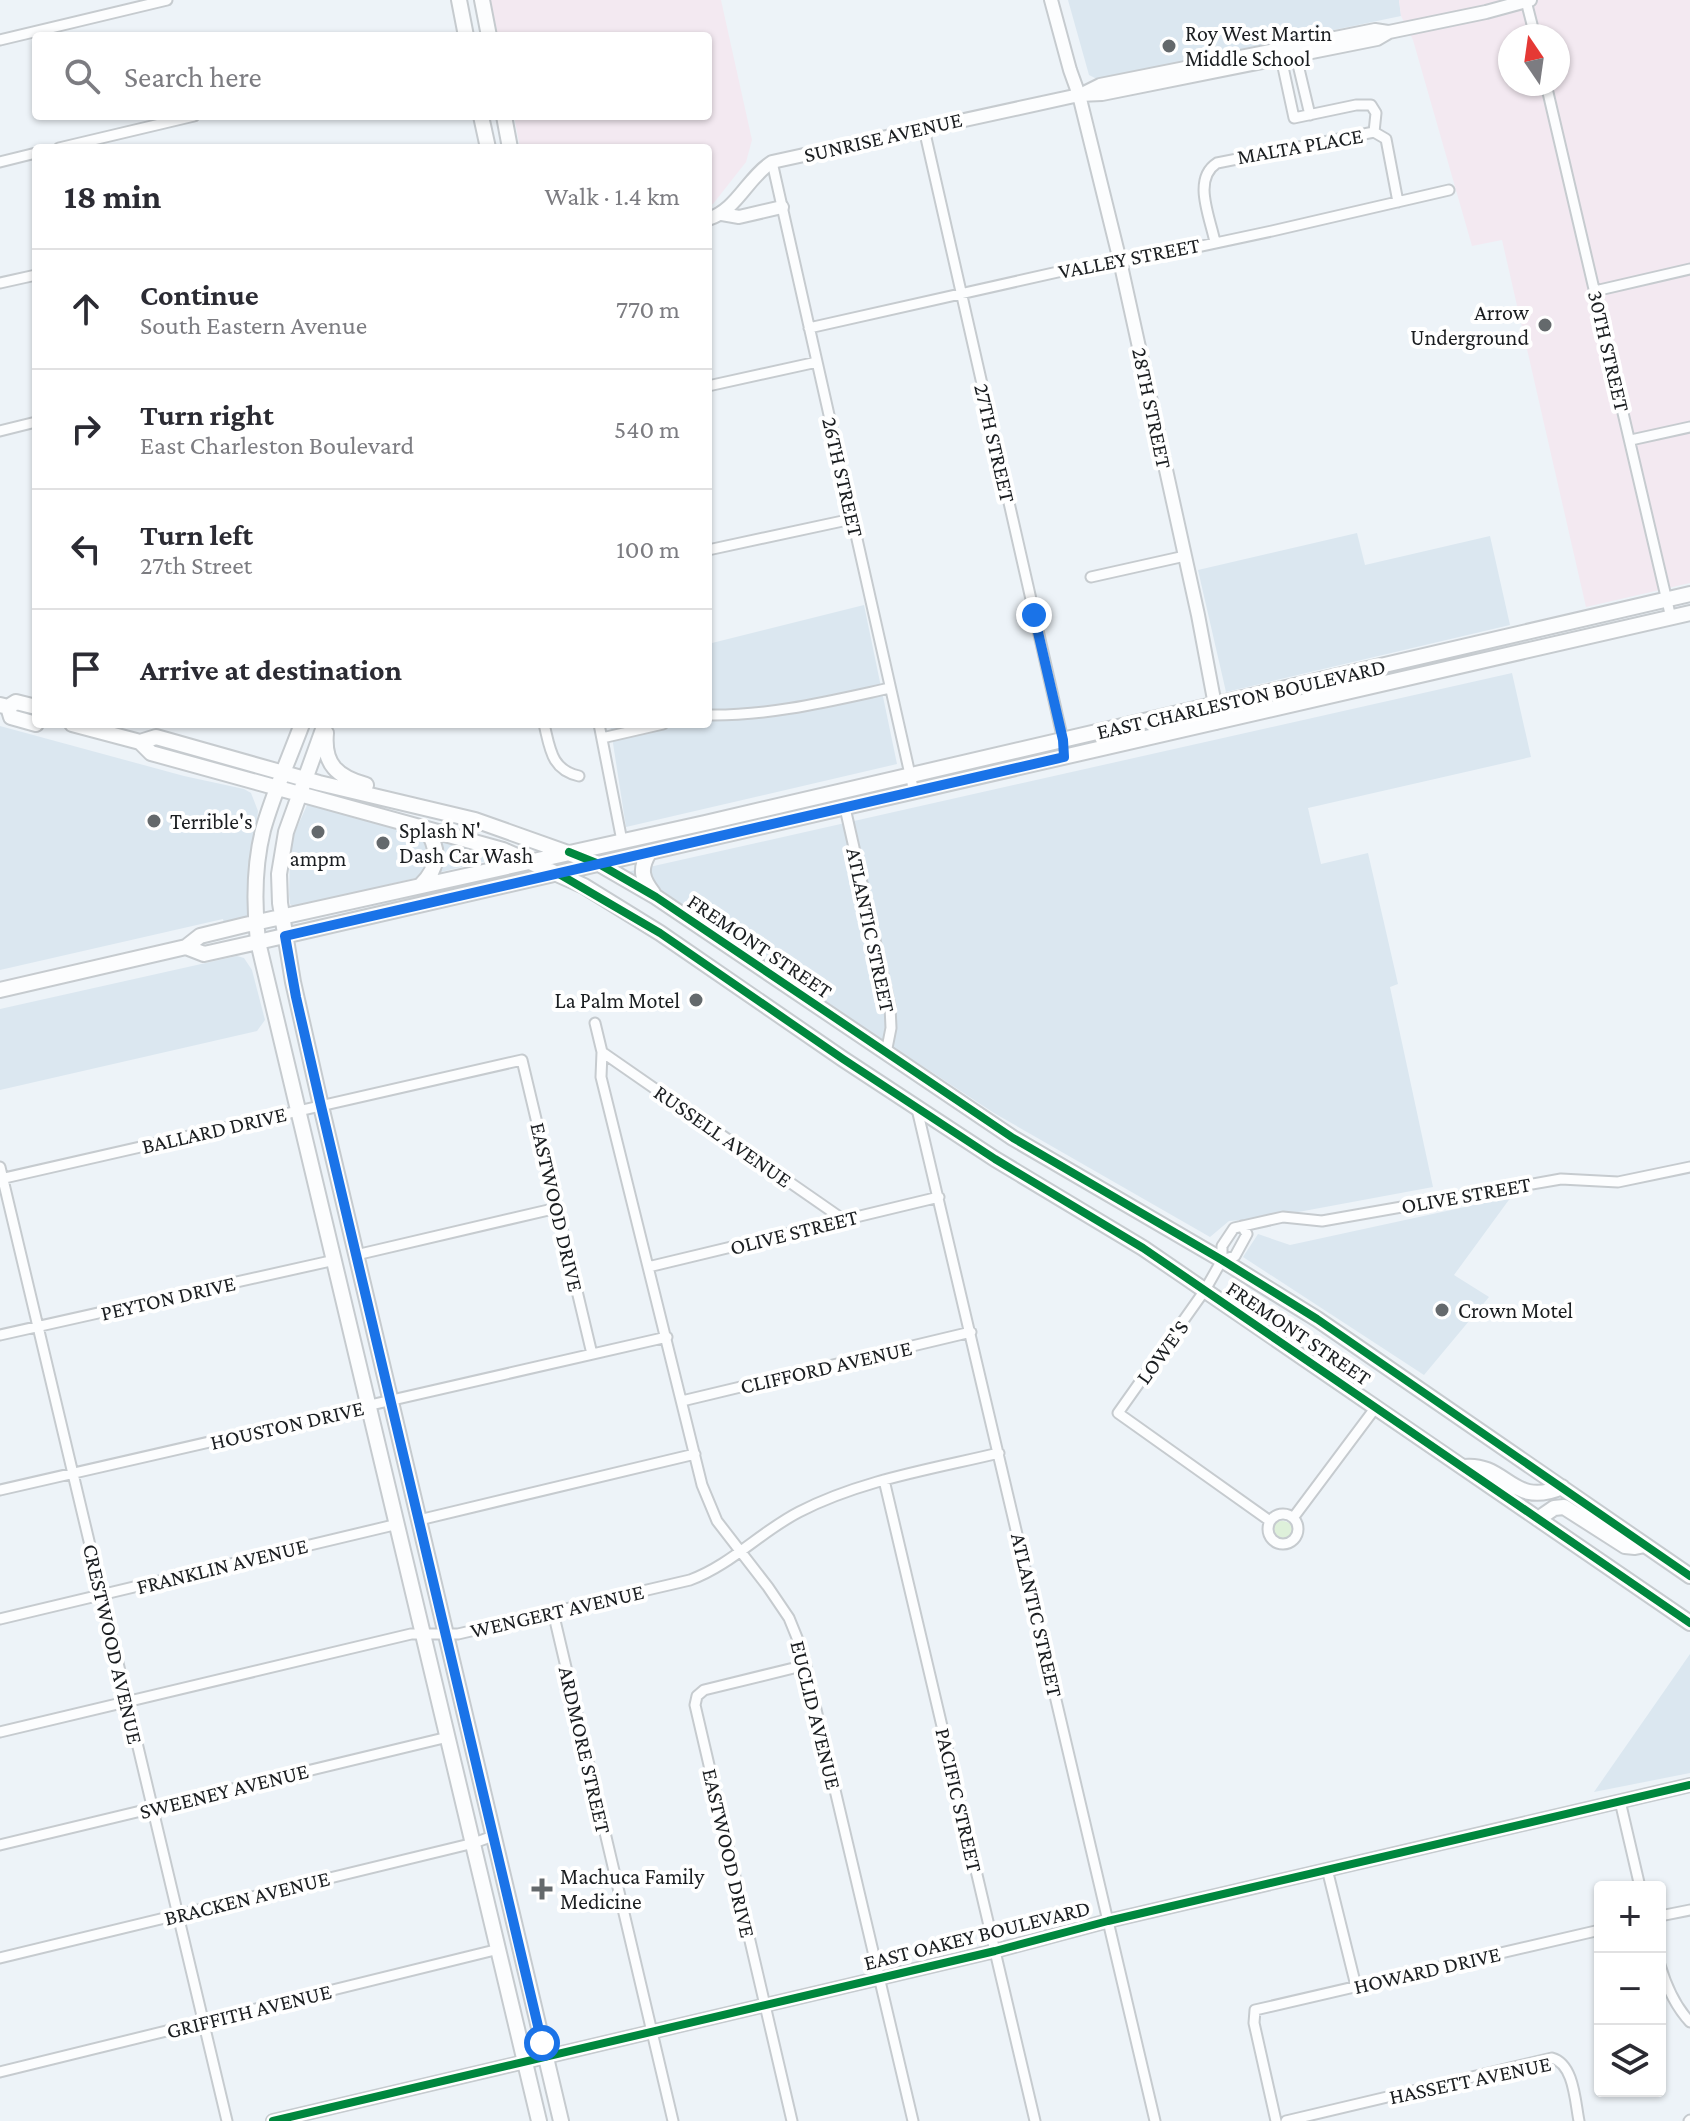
<!DOCTYPE html>
<meta charset="utf-8">
<style>
:root{--surface:#fff;--page:#f7f7f7;--text:#2b2b33;--muted:#7c7c81;--line:#e1e1e2}
body{margin:0;font-family:"Crimson Pro",serif;background:var(--page);color:var(--text)}
.controls{position:absolute;right:24px;bottom:24px;display:grid;overflow:hidden;border-radius:8px;box-shadow:0 2px 6px #0004}
.controls button{width:72px;height:72px;display:grid;place-items:center;padding:0;border:0;border-bottom:2px solid var(--line);background:var(--surface);color:var(--text);font:40px sans-serif}
.compass{position:absolute;left:1498px;top:24px;width:72px;height:72px;border-radius:50%;background:var(--surface);box-shadow:0 2px 6px #0004;rotate:347deg}
.stop{position:absolute;width:24px;height:24px;margin:-18px;border:6px solid #1a73e8;border-radius:50%;background:#fff}
.stop.end{background:#1a73e8;border-color:#fff;box-shadow:0 2px 8px #0008}
.list{margin:0;padding:0;list-style:none}
h2{display:flex;justify-content:space-between;align-items:center;height:104px;margin:0;padding:0 32px;font-size:34px}
h2 small{font-size:26px;font-weight:400;color:var(--muted)}
.list li{display:grid;grid-template-columns:52px 1fr auto;gap:24px;align-items:center;box-sizing:border-box;height:120px;padding:0 32px;border-top:2px solid var(--line)}
.list b{display:block;font-size:30px;white-space:nowrap}
.list p{margin:0;font-size:26px;white-space:nowrap;color:var(--muted)}
.list em{font-size:26px;font-style:normal;color:var(--muted)}
.icon{flex:none;width:44px;height:44px;fill:none;stroke:currentColor;stroke-width:2;stroke-linecap:round;stroke-linejoin:round}
.map{position:relative;flex:none;width:1690px;height:2121px;overflow:hidden}
.search{position:absolute;background:var(--surface);box-shadow:0 2px 6px #0004;left:32px;top:32px;width:680px;height:88px;display:flex;align-items:center;gap:20px;box-sizing:border-box;padding:0 28px;border-radius:8px;color:var(--muted);font-size:30px}
.panel{position:absolute;background:var(--surface);box-shadow:0 2px 6px #0004;left:32px;top:144px;width:680px;height:584px;border-radius:8px}
.map>svg:first-child{display:block}
.built{fill:#dbe7f0}
.industrial{fill:#f3e9f1;fill-rule:evenodd}
.green{fill:#def0da}
.lines{fill:none;stroke-linecap:round;stroke-linejoin:round}
.street-casing{stroke:#c6cbcf;stroke-width:13}
.secondary-casing{stroke:#c6cbcf;stroke-width:16}
.primary-casing{stroke:#c6cbcf;stroke-width:18}
.street{stroke:#fcfdfe;stroke-width:9}
.secondary{stroke:#fcfdfe;stroke-width:12}
.primary{stroke:#fcfdfe;stroke-width:14}
.cycleway-casing{stroke:#fff;stroke-width:13}
.cycleway{stroke:#00873e;stroke-width:8}
.route{stroke:#1a73e8;stroke-width:10}
.poi-dot{fill:#64696c;stroke:#fff;stroke-width:3}
.labels{text-anchor:middle;dominant-baseline:central;stroke-width:8;stroke-linejoin:round;paint-order:stroke}
.poi-label{font-size:22px;fill:#1b1e21;stroke:#fff;text-anchor:start}
.street-label{font-size:22px;fill:#1b1e21;stroke:#fff}
</style>
<div class="map">
<svg width="1690" height="2121" viewBox="0 0 1690 2121">
<rect width="100%" height="100%" fill="#edf3f8"/>
<path class="built" d="M1068,0H1399L1401,16L1097,79L1089,75Z
M1357,533L1365,565L1490,536L1510,625L1226,692L1198,570Z
M864,605L897,764L626,827L610,724H708V644Z
M1512,673L1531,757L1308,808L1321,864L1368,853L1398,984L1390,987L1433,1187L1266,1218L1229,1221L1210,1237L994,1113L627,872Z
M0,726L184,776L244,789L251,793L258,811L253,856L254,916L224,924L223,919L0,970Z
M308,803L486,852L499,858L294,907L290,904L289,895L290,857L294,834Z
M237,956L244,958L252,970L265,1020L257,1031L0,1090V1009Z
M1511,1197L1454,1275L1489,1297L1424,1375L1243,1257L1258,1234L1290,1245Z
M1690,1654V1773L1594,1792Z"/>
<path class="industrial" d="M490,0H721L752,140L746,162L713,204L708,205V148H520L514,116H708V36H498Z
M1399,0H1690V583L1586,607L1502,240L1472,246L1413,40L1401,16ZM1510,36H1558V84H1510Z"/>
<path class="green" d="M1269 1534a13 13 0 1 1 26 0a13 13 0 1 1-26 0Z"/>
<g class="lines">
<defs>
<path id="street" d="M1526,1L1535,36
M0,40L167,0
M1295,52L1310,115
M1280,53L1294,118L1356,105H1371L1376,113L1374,132
M1546,84L1671,618
M924,129L1063,740L1064,757
M1374,132L1386,139L1398,202
M59,148L194,116
M0,162L36,153
M772,162L914,792
M1215,242C1210,217 1192,179 1217,163L1374,132
M0,283L36,275
M1595,291L1690,269
M809,328L1098,263L1141,259L1272,231L1449,190
M708,386L817,362
M0,431L36,422
M1631,440L1690,427
M708,550L852,519
M1091,577L1185,556
M708,715C770,716 830,701 890,688
M544,724C550,748 551,770 579,776
M599,724L622,841
M602,738L663,724
M845,808L890,1006L891,1028L886,1053
M595,1023L602,1052L601,1077L702,1485L717,1521L768,1587L789,1618L802,1650L913,2121
M602,1052L844,1220
M917,1109L1155,2121
M0,1167L227,2121
M0,1179L522,1060L592,1354
M356,1255L557,1208
M1222,1260L1235,1256L1247,1234L1242,1226
M648,1267L939,1197
M0,1335L335,1260
M682,1401L971,1332
M884,1480L1035,2121
M0,1490L667,1337
M1268 1529a15 15 0 1 1 30 0a15 15 0 1 1-30 0Z
M1293,1518L1376,1407
M419,1520L695,1454
M1270,1521L1118,1413L1205,1290L1222,1260V1246L1234,1228L1283,1217L1322,1221L1561,1179L1618,1182L1690,1167
M553,1612L673,2121
M0,1619L398,1524
M0,1732L411,1634H458L690,1580C731,1565 760,1532 799,1512C861,1480 932,1469 999,1453
M1620,1801L1640,1887
M0,1845L448,1737
M1327,1869L1356,1986
M1660,1916L1690,1910
M0,1958L474,1843L493,1836
M1660,1965C1666,1985 1675,2006 1690,2022
M0,2072L499,1949
M792,2121L695,1705L697,1696L704,1690L806,1665
M1276,2121L1254,2023L1255,2010L1600,1930
M1286,2121L1552,2058C1574,2064 1575,2101 1579,2121
M1689,2121L1690,2120"/>
<path id="secondary" d="M1051,0L1070,70L1079,95L1120,261L1198,615L1215,705V723
M1086,92L1100,85L1375,30L1388,32
M722,214L739,217L782,207
M708,219C737,210 747,178 772,162L1079,95L1102,94L1377,39L1389,32L1486,12L1530,0
M273,2121L995,1951L1108,1921L1690,1785"/>
<path id="primary" d="M459,0L466,36
M482,0L489,36
M481,116L488,148
M504,116L510,148
M0,705L8,707L16,702L36,707
M8,707L11,717L36,724
M72,724L140,742L151,753L503,850L584,886L660,933L843,1059L995,1159L1143,1248L1690,1623
M302,724C289,759 273,794 263,830C254,866 254,905 258,942L539,2121
M325,724L286,832L279,874L280,903L293,982L321,1106L561,2121
M326,733C323,765 338,777 366,785
M140,742L156,737L319,783L475,820L599,864L656,897L1013,1138L1222,1260L1317,1319L1690,1576
M649,853C639,869 642,879 653,893
M421,885C439,868 440,849 426,829
M186,947L204,954L258,942L1690,613
M0,990L186,947L200,936L245,925L705,823L1690,594
M1463,1467C1507,1462 1511,1509 1562,1487
M1538,1519L1554,1508L1564,1507L1625,1546L1635,1547L1645,1545"/>
</defs>
<use href="#street" class="street-casing"/>
<use href="#secondary" class="secondary-casing"/>
<use href="#primary" class="primary-casing"/>
<use href="#street" class="street"/>
<use href="#secondary" class="secondary"/>
<use href="#primary" class="primary"/>
<defs>
<path id="cycleway" d="M569,852L599,864L656,897L1013,1138L1222,1260L1317,1319L1690,1576
M559,874L660,933L843,1059L995,1159L1143,1248L1690,1623
M273,2121L995,1951L1108,1921L1690,1785"/>
</defs>
<use href="#cycleway" class="cycleway-casing"/>
<use href="#cycleway" class="cycleway"/>
</g>
<g class="lines">
<path class="route" d="M542,2043L321,1106L296,997L285,936L1064,757L1063,740L1034,615"/>
</g>
<g class="poi-dot">
<circle cx="1169" cy="46" r="8"/>
<circle cx="1545" cy="325" r="8"/>
<circle cx="154" cy="821" r="8"/>
<circle cx="318" cy="832" r="8"/>
<circle cx="383" cy="843" r="8"/>
<circle cx="696" cy="1000" r="8"/>
<circle cx="1442" cy="1310" r="8"/>
<path d="M538 1877h8v8h8v8h-8v8h-8v-8h-8v-8h8z"/>
</g>
<g class="labels">
<g class="poi-label">
<text x="1185" y="33">Roy West Martin<tspan x="1185" dy="25">Middle School</tspan></text>
<text x="1529" y="312" text-anchor="end">Arrow<tspan x="1529" dy="25">Underground</tspan></text>
<text x="170" y="821">Terrible's</text>
<text x="399" y="830">Splash N'<tspan x="399" dy="25">Dash Car Wash</tspan></text>
<text x="318" y="858" text-anchor="middle">ampm</text>
<text x="680" y="1000" text-anchor="end">La Palm Motel</text>
<text x="1458" y="1310">Crown Motel</text>
<text x="560" y="1876">Machuca Family<tspan x="560" dy="25">Medicine</tspan></text>
</g>
<g class="street-label">
<text transform="translate(883 137) rotate(-13)">SUNRISE AVENUE</text>
<text transform="translate(1300 146) rotate(-10)">MALTA PLACE</text>
<text transform="translate(1129 258) rotate(-11)">VALLEY STREET</text>
<text transform="translate(1609 351) rotate(77)">30TH STREET</text>
<text transform="translate(1152 408) rotate(78)">28TH STREET</text>
<text transform="translate(995 443) rotate(77)">27TH STREET</text>
<text transform="translate(843 477) rotate(77)">26TH STREET</text>
<text transform="translate(1241 699) rotate(-13)">EAST CHARLESTON BOULEVARD</text>
<text transform="translate(871 930) rotate(78)">ATLANTIC STREET</text>
<text transform="translate(760 946) rotate(34)">FREMONT STREET</text>
<text transform="translate(214 1130) rotate(-13)">BALLARD DRIVE</text>
<text transform="translate(723 1136) rotate(35)">RUSSELL AVENUE</text>
<text transform="translate(1466 1195) rotate(-10)">OLIVE STREET</text>
<text transform="translate(557 1207) rotate(77)">EASTWOOD DRIVE</text>
<text transform="translate(794 1232) rotate(-14)">OLIVE STREET</text>
<text transform="translate(168 1298) rotate(-13)">PEYTON DRIVE</text>
<text transform="translate(1299 1333) rotate(34)">FREMONT STREET</text>
<text transform="translate(1162 1352) rotate(-54)">LOWE'S</text>
<text transform="translate(826 1367) rotate(-13)">CLIFFORD AVENUE</text>
<text transform="translate(287 1425) rotate(-13)">HOUSTON DRIVE</text>
<text transform="translate(222 1566) rotate(-14)">FRANKLIN AVENUE</text>
<text transform="translate(557 1611) rotate(-13)">WENGERT AVENUE</text>
<text transform="translate(1037 1615) rotate(77)">ATLANTIC STREET</text>
<text transform="translate(113 1644) rotate(77)">CRESTWOOD AVENUE</text>
<text transform="translate(816 1715) rotate(76)">EUCLID AVENUE</text>
<text transform="translate(585 1750) rotate(77)">ARDMORE STREET</text>
<text transform="translate(224 1791) rotate(-14)">SWEENEY AVENUE</text>
<text transform="translate(959 1800) rotate(77)">PACIFIC STREET</text>
<text transform="translate(729 1853) rotate(77)">EASTWOOD DRIVE</text>
<text transform="translate(247 1898) rotate(-14)">BRACKEN AVENUE</text>
<text transform="translate(977 1935) rotate(-14)">EAST OAKEY BOULEVARD</text>
<text transform="translate(1427 1970) rotate(-13)">HOWARD DRIVE</text>
<text transform="translate(249 2011) rotate(-14)">GRIFFITH AVENUE</text>
<text transform="translate(1470 2080) rotate(-12)">HASSETT AVENUE</text>
</g>
</g>
</svg>
<div class="controls">
<button>+</button>
<button>−</button>
<button><svg class="icon" aria-label="layers" viewBox="0 0 24 24"><path d="M12 4l9 5-9 5-9-5zM3 14l9 5 9-5"/></svg></button>
</div>
<svg class="compass" viewBox="-18 -18 36 36"><path d="M0-13l5 13h-10z" fill="#e53935"/><path d="M0 13l5-13h-10z" fill="#7c7c81"/></svg>
<div class="stop" style="left:542px;top:2043px"></div>
<div class="stop end" style="left:1034px;top:615px"></div>
<div class="search"><svg class="icon" aria-label="search" viewBox="0 0 24 24"><circle cx="10" cy="10" r="6"/><path d="M15 15l6 6"/></svg>Search here</div>
<section class="panel">
<h2>18 min<small>Walk · 1.4 km</small></h2>
<ul class="list">
<li><svg class="icon" aria-label="ahead" viewBox="0 0 24 24"><path d="M12 20V5M6 11l6-6 6 6"/></svg><div><b>Continue</b><p>South Eastern Avenue</p></div><em>770 m</em></li>
<li><svg class="icon" aria-label="right" viewBox="0 0 24 24"><path d="M7 20v-9h11M14 6l5 5-5 5"/></svg><div><b>Turn right</b><p>East Charleston Boulevard</p></div><em>540 m</em></li>
<li><svg class="icon" aria-label="left" viewBox="0 0 24 24"><path d="M17 20v-9H6M10 6l-5 5 5 5"/></svg><div><b>Turn left</b><p>27th Street</p></div><em>100 m</em></li>
<li><svg class="icon" aria-label="arrive" viewBox="0 0 24 24"><path d="M6 21V4h12l-3 4 3 4H6"/></svg><div><b>Arrive at destination</b></div></li>
</ul>
</section>
</div>
